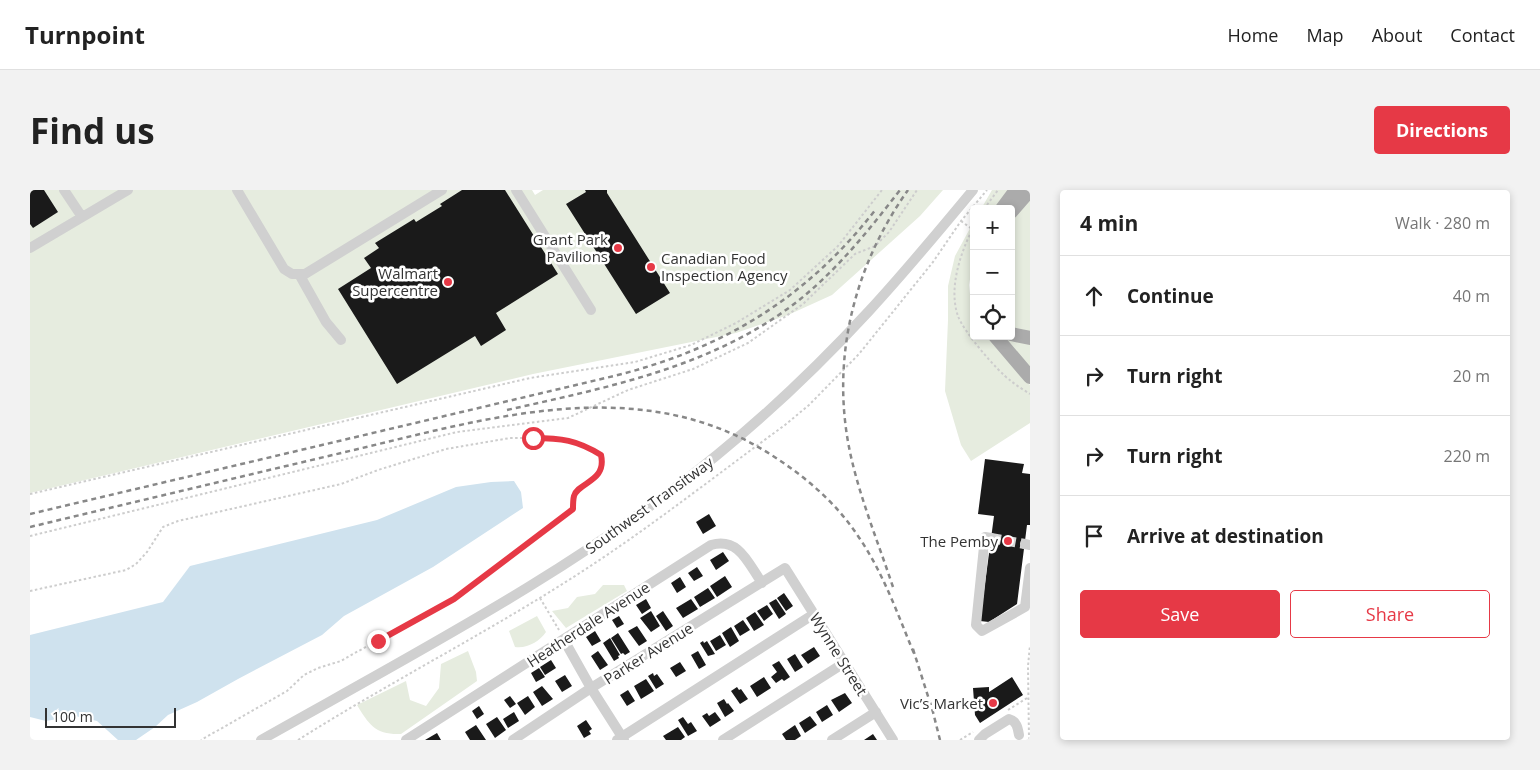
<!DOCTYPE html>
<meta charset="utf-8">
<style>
:root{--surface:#fff;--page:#f2f2f2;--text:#222;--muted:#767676;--line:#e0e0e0;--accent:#e63946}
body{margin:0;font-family:"Open Sans",sans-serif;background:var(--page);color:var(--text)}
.controls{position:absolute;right:15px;top:15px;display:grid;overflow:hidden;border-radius:5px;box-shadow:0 2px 8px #0003}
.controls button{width:45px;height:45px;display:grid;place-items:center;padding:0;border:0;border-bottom:1px solid var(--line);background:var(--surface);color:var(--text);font:25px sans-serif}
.scale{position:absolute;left:15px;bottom:12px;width:131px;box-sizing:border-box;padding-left:5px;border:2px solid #333;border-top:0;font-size:14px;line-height:18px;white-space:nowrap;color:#333;-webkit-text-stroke:4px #fff;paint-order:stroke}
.stop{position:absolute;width:15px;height:15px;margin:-11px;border:4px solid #e63946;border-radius:50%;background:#fff}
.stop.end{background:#e63946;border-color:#fff;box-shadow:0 1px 5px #0008}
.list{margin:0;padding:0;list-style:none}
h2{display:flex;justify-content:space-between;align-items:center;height:65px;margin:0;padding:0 20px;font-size:21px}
h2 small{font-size:16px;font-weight:400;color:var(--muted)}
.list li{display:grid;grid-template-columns:32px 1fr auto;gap:15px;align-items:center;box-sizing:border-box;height:80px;padding:0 20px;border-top:1px solid var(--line)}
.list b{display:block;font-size:19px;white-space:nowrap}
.list em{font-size:16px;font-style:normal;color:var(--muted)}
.actions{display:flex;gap:10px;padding:15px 20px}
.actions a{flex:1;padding:11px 0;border:1px solid var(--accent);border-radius:5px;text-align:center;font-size:18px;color:var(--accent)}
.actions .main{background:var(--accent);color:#fff}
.icon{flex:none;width:28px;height:28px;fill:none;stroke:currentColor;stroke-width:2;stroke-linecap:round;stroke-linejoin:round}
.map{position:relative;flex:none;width:1000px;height:550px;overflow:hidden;border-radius:5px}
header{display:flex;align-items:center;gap:30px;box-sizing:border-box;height:70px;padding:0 25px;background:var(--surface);border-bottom:1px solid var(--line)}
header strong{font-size:24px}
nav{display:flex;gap:28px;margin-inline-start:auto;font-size:18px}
.intro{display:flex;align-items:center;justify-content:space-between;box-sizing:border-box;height:120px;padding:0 30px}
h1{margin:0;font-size:35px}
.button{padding:12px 22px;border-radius:5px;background:var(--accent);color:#fff;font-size:18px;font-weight:700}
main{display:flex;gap:30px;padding:0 30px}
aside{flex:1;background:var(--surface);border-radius:5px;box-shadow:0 2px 8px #0003}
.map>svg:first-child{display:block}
.green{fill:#e6ecdf}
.water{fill:#cfe2ee}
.building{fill:#1a1a1a}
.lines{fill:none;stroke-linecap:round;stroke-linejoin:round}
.minor-tunnel{stroke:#d6d6d6;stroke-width:10;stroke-dasharray:10 5;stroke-linecap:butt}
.path{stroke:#cdcdcd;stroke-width:2;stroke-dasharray:2.5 2.5;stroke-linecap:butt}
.minor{stroke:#d0d0d0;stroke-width:10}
.major{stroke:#ababab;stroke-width:14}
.rail{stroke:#888;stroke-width:2.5;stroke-dasharray:5 4;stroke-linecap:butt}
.route{stroke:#e63946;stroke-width:6}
.poi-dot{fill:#e63946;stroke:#fff;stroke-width:2}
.labels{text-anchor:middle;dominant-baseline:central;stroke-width:5;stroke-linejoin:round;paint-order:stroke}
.poi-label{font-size:15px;fill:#333;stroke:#fff;text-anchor:end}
.street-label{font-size:15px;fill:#333;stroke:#fff}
</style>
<header>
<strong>Turnpoint</strong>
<nav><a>Home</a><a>Map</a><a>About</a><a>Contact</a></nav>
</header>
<div class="intro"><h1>Find us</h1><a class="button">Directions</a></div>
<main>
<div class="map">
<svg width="1000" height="550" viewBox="0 0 1000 550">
<rect width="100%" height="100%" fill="#fff"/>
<path class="green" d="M0,0H502L505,5L513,0H913L890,26L802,105L758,125L706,143L503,184L0,303Z
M962,0H978L964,19H951Z
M1000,7V142L995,143L981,137V31Z
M944,31V66L939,95L941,113L944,123V146H957L1000,195V233L941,271L931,255L915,201L918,130V96L925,66Z
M969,146C979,146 989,152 1000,153V181Z
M573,395H594L597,401L536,438L522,421L538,418L547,407L565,404Z
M507,426L516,442C510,451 497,459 485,457L479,441Z
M438,461L446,482L447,491L371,544C346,545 339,535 327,515L376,491L380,510L396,516L409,498L411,474Z"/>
<path class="water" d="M484,291L491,302L493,318L403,377L314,426L292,445L208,489L167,512L138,525L125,537L106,550H88L67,531L45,526L16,531L0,527V445L133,412L160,376L347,330L426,297L461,292Z"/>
<path class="building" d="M0,0H14L28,22L3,38L0,34Z
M432,0H475L528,84L466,123L476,140L451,156L445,146L367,194L308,99L341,78L334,68L349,58L345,53L384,29L386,32L412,16L410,14Z
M555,0H577V3L640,103L606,124L536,14L556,2Z
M955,269L994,274L992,283L1000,284V335H997L987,414L959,432L950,431L964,326L948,324Z
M679,324L686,336L673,344L666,332Z
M693,362L699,371L686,380L680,370Z
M667,377L673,386L664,391L658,383Z
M695,386L702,397L687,407L680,396Z
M650,387L656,397L647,403L641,393Z
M678,398L685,408L670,417L664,407Z
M754,403L763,416L756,421L747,408Z
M616,409L621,418L612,424L606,415Z
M661,409L668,419L653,428L646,418Z
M746,409L756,424L749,429L739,413Z
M737,415L743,424L734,431L727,421Z
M621,421L630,436L621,442L610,428Z
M633,421L643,436L636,441L626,426Z
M725,422L734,435L724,441L716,428Z
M589,426L594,434L587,438L582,430Z
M713,430L720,440L710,446L704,436Z
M607,436L617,451L609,456L598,441Z
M701,437L709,451L700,457L692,443Z
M565,441L571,451L562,456L556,447Z
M588,443L600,462L595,465L593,463L591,464L581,448Z
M690,445L696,455L686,461L680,451Z
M580,448L590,465L588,466L589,468L584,471L573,453Z
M673,451L674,453L677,451L685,464L678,466L670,453Z
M784,457L790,466L778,474L771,465Z
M568,461L578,475L570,480L561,466Z
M668,461L676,475L669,479L661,465Z
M765,464L773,477L765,482L757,469Z
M521,470L526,478L515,485L510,477Z
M749,471L760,487L754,491L752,489L746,493L741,487L747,482L742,475Z
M650,472L656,481L646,487L640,478Z
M509,478L515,487L506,492L501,483Z
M623,483L624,486L627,484L634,494L626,499L618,486Z
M535,485L542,496L532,502L525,491Z
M734,487L741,498L727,507L720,496Z
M982,487L993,505L950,533L945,525L943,498L959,497V502Z
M616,489L624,501L611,509L604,496Z
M512,496L523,509L512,516L503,502Z
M707,497L709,500L711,499L718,509L710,514L701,501Z
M598,500L605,511L597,516L590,505Z
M815,503L822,513L809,522L801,510Z
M480,506L486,514L480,518L474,510Z
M498,506L505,517L495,525L487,513Z
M694,509L697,514L698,513L704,521L695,527L687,513Z
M797,515L803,525L792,532L786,522Z
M449,516L454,524L447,529L442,521Z
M484,522L489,531L478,538L473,529Z
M685,522L691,530L680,537L672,526L677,523L679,526Z
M780,526L787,535L775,543L769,533Z
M467,527L476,540L465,548L456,534Z
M653,527L658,534L661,532L667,541L658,546L648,530Z
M556,530L562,539L559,541L561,544L554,548L547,536Z
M446,535L456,550H440L435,542Z
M765,535L771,546L765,550H756L752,544Z
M648,537L655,547L651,550H636L633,546Z
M407,543L411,550H395Z
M843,544L847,550H834Z"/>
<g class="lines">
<path class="minor-tunnel" d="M961,348L995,354"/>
<path class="path" d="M954,19L968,0
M931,31L942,39
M944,36C931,61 918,98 928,126C933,141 967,181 981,191C987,196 994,200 1000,204
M0,304L500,188L605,172L661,155L706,133L760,100L808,56L852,0
M0,346L427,242L538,228L598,200L663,179L718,153L773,114L825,64L845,56L859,42L887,0
M0,401L96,380L106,374L117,362L133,337L148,331L311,294L348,280L416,259L480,248H528L547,252L559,257L571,265C577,292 549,292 544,306C543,310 543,315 543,319L424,409L323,464L311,471L288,478L274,485L257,501L171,550
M510,408L529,440
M978,520L997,508
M268,550C355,495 447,448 534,393C611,345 682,288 755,235L779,215L829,164L903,72L931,31L957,0
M930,550L943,542
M999,550L998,476L1000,455"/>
<path class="minor" d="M34,0L52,27
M207,0L254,79L262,84H275L412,0
M486,0L561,120
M0,58L98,0
M269,84L296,132L311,150
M961,348L955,347L946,435L952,441L995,417L1000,378
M995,354L1000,355
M534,450L561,498L594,550
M231,550C387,462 547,379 687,265C741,221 792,172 839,121C875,82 909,41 943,0
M376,550L681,355C709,347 718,373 732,393
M483,550L561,498L755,378L863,550
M587,550L784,424
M693,550L814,473
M802,550L846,522
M949,550L955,544L979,529C987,531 988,539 989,545"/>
<path class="major" d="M972,19L986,0
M981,22L1000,0
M981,144L1000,148
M965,146L1000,187"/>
<path class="rail" d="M477,220C579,197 683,177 768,111C808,79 839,40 870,0
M0,324L584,186C693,159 777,108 846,19
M0,337C109,311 218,285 328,259C466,226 614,182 743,266C777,288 806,313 828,346C853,382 868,425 885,466
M863,397C849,355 832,313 822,271C799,175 822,79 878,0
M883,459L903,522L910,550"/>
</g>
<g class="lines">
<path class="route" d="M348,451L424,409L543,319C543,315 543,310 544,306C548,292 577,292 571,265C547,250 531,248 503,248"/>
</g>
<g class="poi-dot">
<circle cx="588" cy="58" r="5"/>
<circle cx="621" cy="77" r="5"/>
<circle cx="418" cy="92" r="5"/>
<circle cx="978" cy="351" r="5"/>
<circle cx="963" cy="513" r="5"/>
</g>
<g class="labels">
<g class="poi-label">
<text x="578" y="49">Grant Park<tspan x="578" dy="17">Pavilions</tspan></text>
<text x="631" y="68" text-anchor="start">Canadian Food<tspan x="631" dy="17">Inspection Agency</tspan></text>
<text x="408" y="83">Walmart<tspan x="408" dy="17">Supercentre</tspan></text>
<text x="968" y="351">The Pemby</text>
<text x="953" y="513">Vic’s Market</text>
</g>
<g class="street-label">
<text transform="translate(619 315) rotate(-36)">Southwest Transitway</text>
<text transform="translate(558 434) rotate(-33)">Heatherdale Avenue</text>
<text transform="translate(618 463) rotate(-32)">Parker Avenue</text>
<text transform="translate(809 464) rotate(58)">Wynne Street</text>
</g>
</g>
</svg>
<div class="controls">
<button>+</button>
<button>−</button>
<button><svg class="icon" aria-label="locate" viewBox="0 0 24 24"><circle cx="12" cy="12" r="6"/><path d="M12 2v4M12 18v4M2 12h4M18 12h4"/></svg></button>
</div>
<div class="scale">100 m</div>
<div class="stop" style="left:503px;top:248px"></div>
<div class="stop end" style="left:348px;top:451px"></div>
</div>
<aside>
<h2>4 min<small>Walk · 280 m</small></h2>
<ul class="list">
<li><svg class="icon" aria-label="ahead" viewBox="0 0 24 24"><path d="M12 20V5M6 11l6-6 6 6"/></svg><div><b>Continue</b></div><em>40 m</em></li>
<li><svg class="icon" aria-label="right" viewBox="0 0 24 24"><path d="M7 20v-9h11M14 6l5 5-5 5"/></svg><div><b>Turn right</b></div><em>20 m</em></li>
<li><svg class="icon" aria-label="right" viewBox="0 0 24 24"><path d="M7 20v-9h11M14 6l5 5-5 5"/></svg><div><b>Turn right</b></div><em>220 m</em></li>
<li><svg class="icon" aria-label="arrive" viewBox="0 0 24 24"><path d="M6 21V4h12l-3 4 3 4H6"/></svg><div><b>Arrive at destination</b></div></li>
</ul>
<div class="actions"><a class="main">Save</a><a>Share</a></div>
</aside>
</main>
